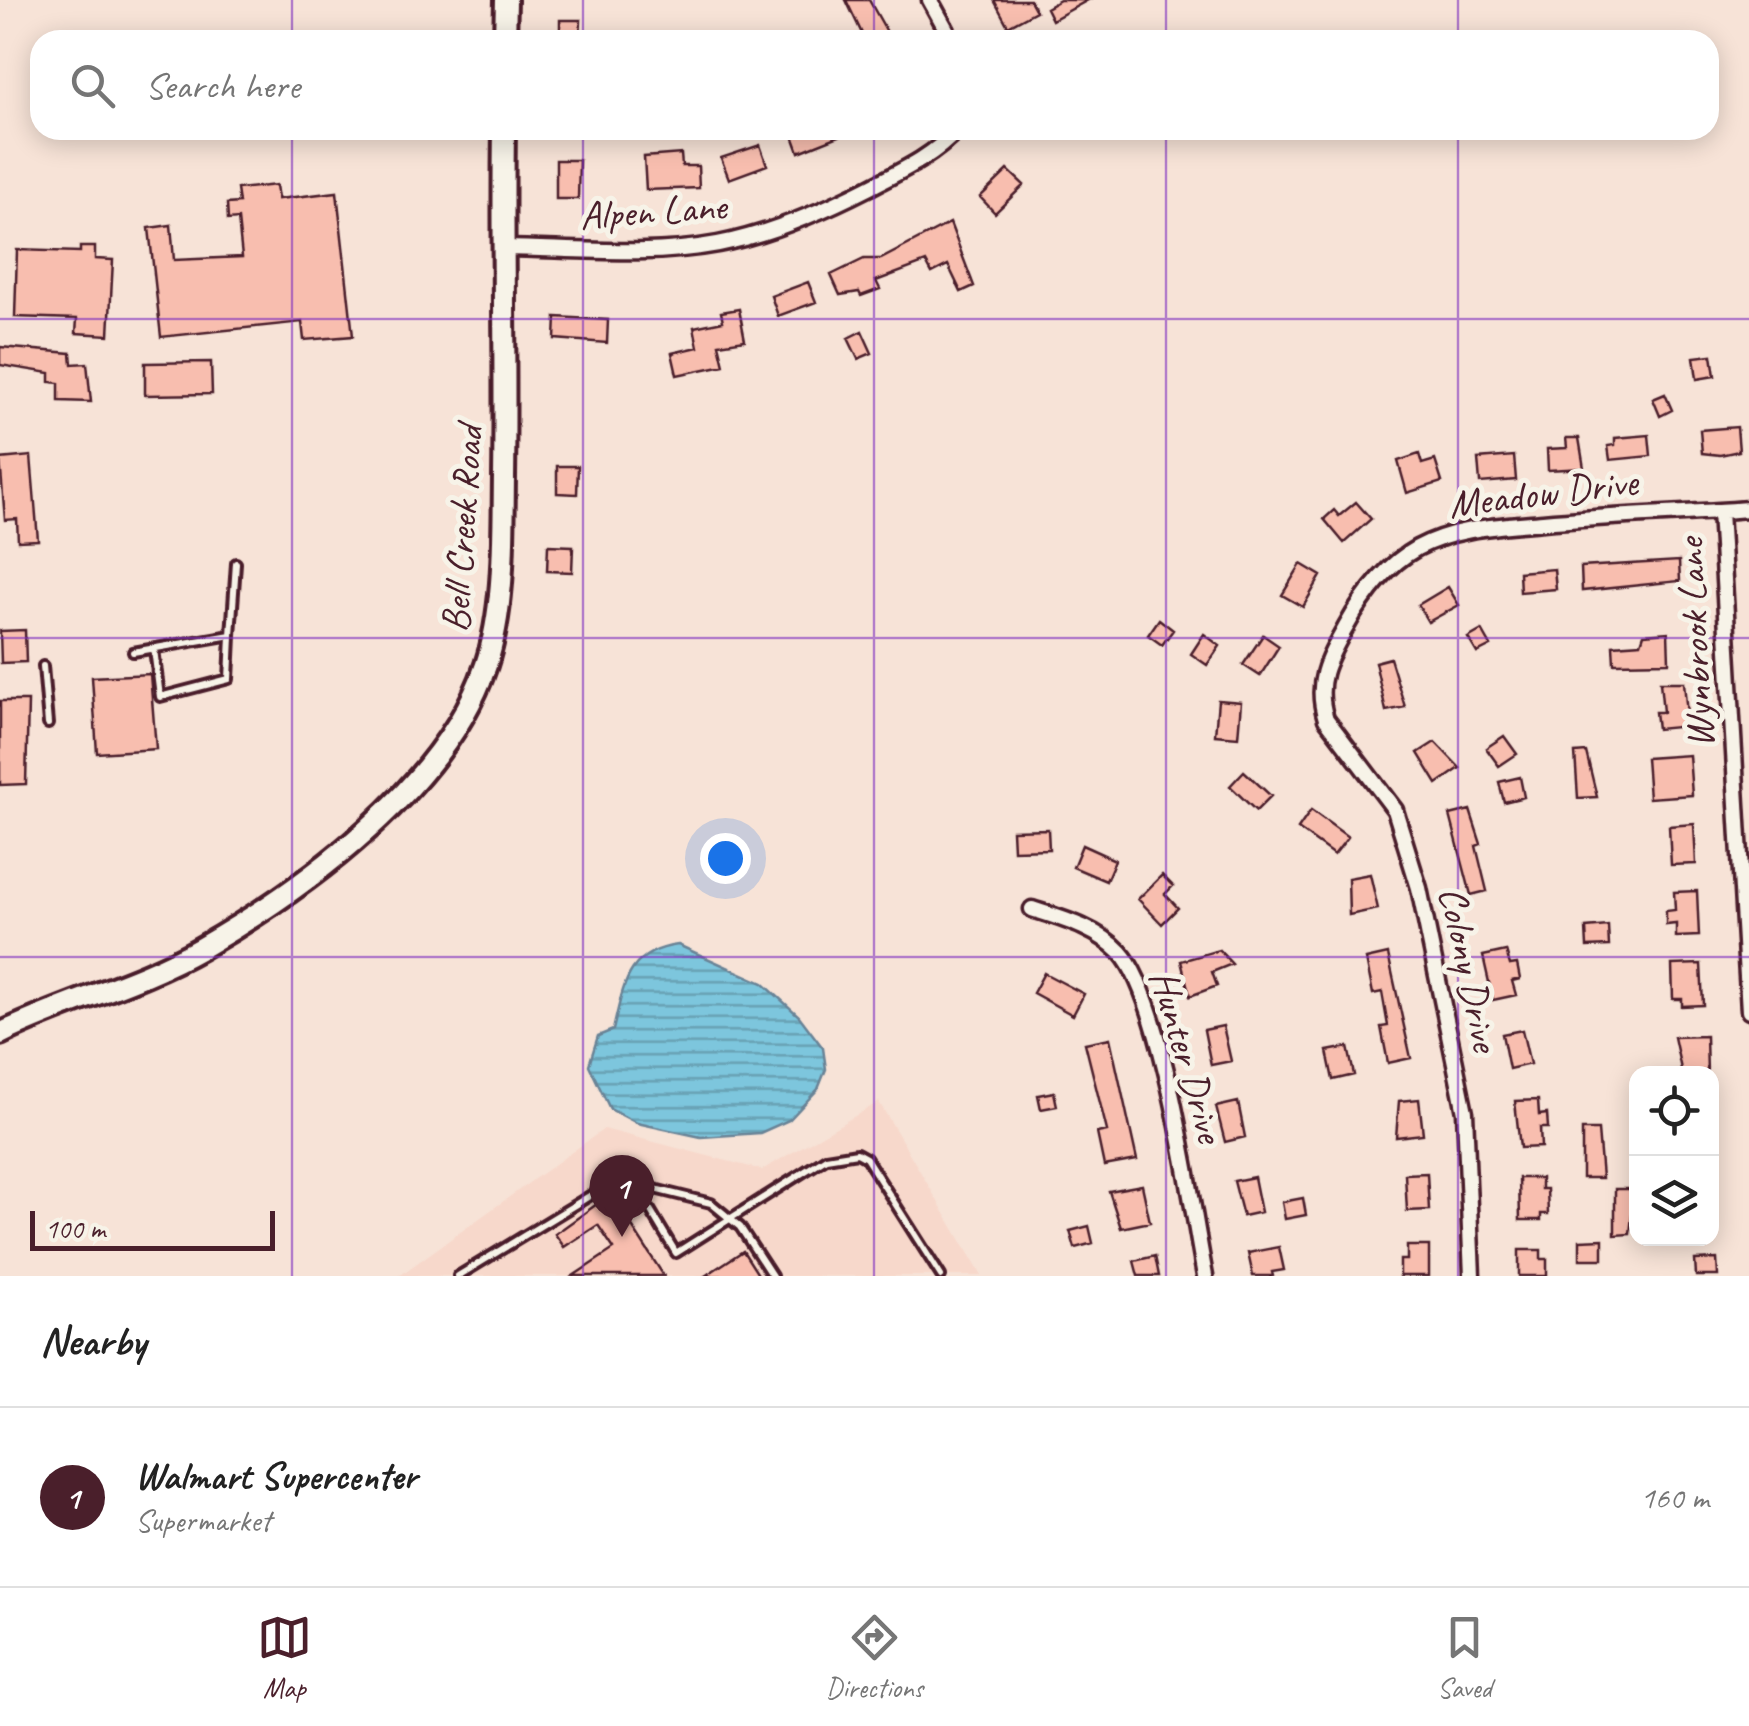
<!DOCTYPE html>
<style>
:root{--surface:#fff;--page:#f2f2f2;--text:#222;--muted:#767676;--line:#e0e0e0;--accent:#4a1f2b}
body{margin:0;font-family:Caveat,sans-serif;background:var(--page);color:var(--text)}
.controls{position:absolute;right:30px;bottom:30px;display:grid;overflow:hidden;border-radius:20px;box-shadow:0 5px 25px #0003}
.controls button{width:90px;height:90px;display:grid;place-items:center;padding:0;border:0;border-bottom:2px solid var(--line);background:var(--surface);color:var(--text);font:50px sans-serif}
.scale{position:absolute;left:30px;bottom:25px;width:245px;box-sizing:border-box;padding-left:10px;border:5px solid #4a1f2b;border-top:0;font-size:28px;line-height:35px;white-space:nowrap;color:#4a1f2b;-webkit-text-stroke:8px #f7f3e8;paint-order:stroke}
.you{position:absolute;left:725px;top:858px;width:35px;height:35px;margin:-25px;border:8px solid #fff;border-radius:50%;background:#1a73e8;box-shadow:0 0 0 15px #1a73e833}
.badge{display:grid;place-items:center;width:65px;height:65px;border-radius:50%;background:var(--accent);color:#fff;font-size:32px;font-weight:700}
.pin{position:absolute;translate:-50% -82px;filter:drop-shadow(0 2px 5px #0008)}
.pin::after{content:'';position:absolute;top:52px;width:35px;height:30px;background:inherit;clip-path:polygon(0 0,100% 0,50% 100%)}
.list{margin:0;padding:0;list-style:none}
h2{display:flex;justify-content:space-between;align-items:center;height:130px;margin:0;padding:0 40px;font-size:42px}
h2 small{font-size:32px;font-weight:400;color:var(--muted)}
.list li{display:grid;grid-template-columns:65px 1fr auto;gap:30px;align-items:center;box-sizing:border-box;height:180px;padding:0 40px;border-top:2px solid var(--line)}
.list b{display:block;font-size:38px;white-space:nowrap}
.list p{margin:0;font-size:32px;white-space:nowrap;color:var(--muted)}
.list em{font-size:32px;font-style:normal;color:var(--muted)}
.icon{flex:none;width:55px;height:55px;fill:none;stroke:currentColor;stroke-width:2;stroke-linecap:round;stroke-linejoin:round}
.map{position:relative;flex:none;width:1749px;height:1276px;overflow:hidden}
.search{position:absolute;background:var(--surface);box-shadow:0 5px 25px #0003;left:30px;right:30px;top:30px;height:110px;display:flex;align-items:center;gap:25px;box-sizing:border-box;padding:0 35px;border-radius:30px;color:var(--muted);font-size:38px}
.sheet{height:310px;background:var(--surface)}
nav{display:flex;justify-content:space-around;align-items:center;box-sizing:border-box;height:140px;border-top:2px solid var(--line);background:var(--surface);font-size:28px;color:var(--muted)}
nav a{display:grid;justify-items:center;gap:5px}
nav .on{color:var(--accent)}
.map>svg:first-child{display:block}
.built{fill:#f7d8cb}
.water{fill:url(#water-rules);stroke:#698396;stroke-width:2.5}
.building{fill:#f8beaf;stroke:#4a1f2b;stroke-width:2.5}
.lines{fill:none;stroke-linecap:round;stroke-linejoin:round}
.lane-casing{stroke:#4a1f2b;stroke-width:14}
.street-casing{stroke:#4a1f2b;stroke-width:21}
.secondary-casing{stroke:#4a1f2b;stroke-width:28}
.lane{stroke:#f7f3e8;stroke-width:6}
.street{stroke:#f7f3e8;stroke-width:14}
.secondary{stroke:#f7f3e8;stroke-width:20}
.grid{fill:none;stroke:#7b2cbf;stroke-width:2.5;stroke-opacity:0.55}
.labels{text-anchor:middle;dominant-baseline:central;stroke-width:10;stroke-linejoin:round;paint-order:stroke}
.street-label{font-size:40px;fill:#4a1f2b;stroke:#f7f3e8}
</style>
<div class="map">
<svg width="1749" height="1276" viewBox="0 0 1749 1276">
<defs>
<pattern id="water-rules" width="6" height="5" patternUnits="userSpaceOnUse" patternTransform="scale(2.5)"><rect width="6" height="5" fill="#7dc6dd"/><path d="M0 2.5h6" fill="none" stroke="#68a0b3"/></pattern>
</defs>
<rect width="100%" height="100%" fill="#f7e3d7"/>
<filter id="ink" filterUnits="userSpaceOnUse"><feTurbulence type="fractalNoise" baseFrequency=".01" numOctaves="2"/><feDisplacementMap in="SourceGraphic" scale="20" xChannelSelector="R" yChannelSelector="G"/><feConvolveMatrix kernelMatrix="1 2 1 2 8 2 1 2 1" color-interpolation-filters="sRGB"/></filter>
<g filter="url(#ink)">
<path class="built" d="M879,1102L982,1276H399L604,1129L762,1170Z"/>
<path class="water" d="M678,945L763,983L799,1016L823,1048L826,1069L818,1089L789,1120L760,1133L701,1137L637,1123L610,1109L589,1065L598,1036L613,1030C624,985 626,952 678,945Z"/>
<path class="building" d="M846,0H869L887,32L865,40Z
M994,0H1030L1036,11L1008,26Z
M1060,0H1088L1052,20L1046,8Z
M560,20H581L580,40H560Z
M791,130H852V131L799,152Z
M760,145L767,165L729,179L721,158Z
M681,154L682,166H698L699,188L646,190L644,157Z
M556,160H579L578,199H556Z
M1008,170L1024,185L995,213L980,197Z
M276,185L278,199L337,192L353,336L304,340L302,322L161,337L149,228L171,225L174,260L242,257L238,219L228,220L227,204L239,203L237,189Z
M950,223L974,286L961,292L948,265L932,273L926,262L876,281L880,289L861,296L859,292L840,295L831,275L864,259H881Z
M80,247H95V259L113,260L109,335L76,333L77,319L15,317L17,250L80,252Z
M808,282L816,302L778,316L771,296Z
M739,309L745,340L719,344L724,365L677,375L672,353L698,347L694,327L723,321L721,312Z
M556,317L608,320L607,343L555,339Z
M862,331L872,353L858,359L848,338Z
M0,347L71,353L72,364L87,363L91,402L59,401V383L50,382V373L0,365Z
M1712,355L1715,376L1697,379L1694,357Z
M211,362L212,394L145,395V363Z
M1665,394L1672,410L1660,416L1653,399Z
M1737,427L1739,451L1720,455L1702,453L1700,430Z
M1649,435L1651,456L1610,460L1608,446L1615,445V438Z
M1566,438H1579L1584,468L1548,470L1547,449L1567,448Z
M1419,454L1422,464L1435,460L1442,482L1407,493L1398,461Z
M31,456L38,540L18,541L17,519L5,520L0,459Z
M1514,456L1516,480L1480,483L1478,459Z
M557,466H578L577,494L557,493Z
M1356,502L1371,519L1344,543L1324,519L1334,510L1339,516Z
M548,545L573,546L572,572L547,571Z
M1679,561L1680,581L1582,591L1581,567Z
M1301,564L1321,576L1303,607L1282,595Z
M1554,569L1556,589L1520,592L1519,572Z
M1448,587L1459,605L1428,622L1418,605Z
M1159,619L1173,630L1162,645L1148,635Z
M25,630L26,662L1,663L0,631Z
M1482,630L1491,646L1477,653L1468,638Z
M1668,632L1669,662L1614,663L1613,645L1641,643L1644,634Z
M1204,634L1220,646L1207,665L1191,654Z
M1263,635L1279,646L1260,676L1243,665Z
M1390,658L1405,707L1386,711L1375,662Z
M150,674L156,749L97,753L92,677Z
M1660,682H1684L1688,726L1657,729L1655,712H1663Z
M1218,700L1241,702L1238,737L1215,735Z
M0,701H28L26,784L0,785Z
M1504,736L1517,754L1499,766L1486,748Z
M1435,742L1460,768L1437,784L1418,753Z
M1586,752L1597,797L1578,798L1575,753Z
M1689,755L1692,795L1649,798L1646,758Z
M1244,771L1271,796L1256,811L1230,786Z
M1520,777L1524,797L1504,802L1499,782Z
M1311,810L1348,837L1334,855L1298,829Z
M1470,810L1481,844L1476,846L1487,891L1471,895L1450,815Z
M1694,824L1696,864L1671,865L1669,826Z
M1048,829L1049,849L1013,850L1012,830Z
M1082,845L1115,860L1106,881L1073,867Z
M1370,874L1378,909L1349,915L1348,878Z
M1162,875L1173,886L1165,894L1178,908L1162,924L1138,899Z
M1697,891L1699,936L1676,937V924L1666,925V911L1675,910L1674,892Z
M1608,926L1609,946L1587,947L1586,928Z
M1219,950L1232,964L1212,972L1217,986L1190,996L1181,961Z
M1506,951L1510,965L1517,964L1520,979L1512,981L1516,995L1493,1000L1483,956Z
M1388,954L1411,1058L1388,1063L1381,1027L1388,1026L1382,992L1373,994L1366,959Z
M1701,964L1703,1005L1682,1006V999H1673L1672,965Z
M1044,973L1084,994L1073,1015L1033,993Z
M1223,1026L1231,1061L1211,1065L1204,1030Z
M1522,1030L1530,1064L1509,1069L1502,1034Z
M1706,1036L1707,1074H1682L1674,1037Z
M1110,1038L1137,1160L1104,1166L1097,1133L1107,1131L1085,1043Z
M1348,1047L1354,1075L1333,1080L1327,1051Z
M1054,1092L1057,1106L1041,1109L1038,1095Z
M1419,1099L1423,1134L1396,1137L1399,1101Z
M1538,1100L1539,1115L1547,1114L1548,1128H1540L1541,1147L1520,1148L1515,1101Z
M1238,1102L1245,1137L1225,1142L1216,1107Z
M1582,1130H1598L1602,1178H1582Z
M1427,1173L1429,1210L1407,1211L1405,1174Z
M1254,1177L1261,1212L1243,1216L1234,1181Z
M1519,1178H1541V1189H1547L1548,1214H1541V1220H1520Z
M1142,1185L1150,1222L1121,1228L1109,1191Z
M1615,1189H1635L1630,1234L1615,1235Z
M611,1194L664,1276H573L614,1249L598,1225L564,1247L555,1234Z
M1303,1198L1306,1215L1285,1219L1282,1202Z
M1089,1226L1093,1243L1075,1248L1070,1231Z
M1603,1239V1259H1580V1240Z
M1407,1246H1429V1276H1400V1260H1407Z
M1279,1247L1284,1270L1272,1272L1273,1276H1253L1248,1253Z
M1519,1250H1541V1259H1547V1276H1519Z
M743,1251L759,1276H705Z
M1155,1256L1159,1276H1138L1134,1261Z
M1717,1259L1718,1276H1696L1695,1260Z"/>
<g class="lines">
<defs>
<path id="lane" d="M154,649L160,697L229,679L231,636
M133,652L231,635L236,563
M43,666L48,724
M633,1181L676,1253L826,1158L857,1153L866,1158L941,1276
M458,1276L596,1192L622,1181L711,1203L740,1227L772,1276"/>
<path id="street" d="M930,0L952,40
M504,248C574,249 649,257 718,244C770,234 821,212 868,188C899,172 934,156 957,130
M1720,511L1749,1011
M1032,909C1063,919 1097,928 1120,952C1163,998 1192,1207 1205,1276
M1472,1276L1465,1112L1419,888L1395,810L1326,719C1314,682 1328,659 1346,627C1363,596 1385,566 1417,548C1456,527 1500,526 1543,522C1612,516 1680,514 1749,509"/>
<path id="secondary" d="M505,40L506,0
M0,1034C65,1002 138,984 201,948C307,887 446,785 486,665C505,607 503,539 504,478C506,362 502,246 504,130"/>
</defs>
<use href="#lane" class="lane-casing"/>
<use href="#street" class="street-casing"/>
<use href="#secondary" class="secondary-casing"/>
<use href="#lane" class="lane"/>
<use href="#street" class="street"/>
<use href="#secondary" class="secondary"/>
</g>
</g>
<path class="grid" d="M292,0V40M583,0V40M874,0V40M1166,0V40M1458,0V40M292,130V1276M583,130V1276M874,130V1276M1166,130V1276M1458,130V1276M0,319H1749M0,638H1749M0,957H1749"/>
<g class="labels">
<g class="street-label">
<text transform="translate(653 211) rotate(-4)">Alpen Lane</text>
<text transform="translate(1543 493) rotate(-7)">Meadow Drive</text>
<text transform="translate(462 529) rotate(-86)">Bell Creek Road</text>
<text transform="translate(1695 643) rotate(-93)">Wynbrook Lane</text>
<text transform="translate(1469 969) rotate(78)">Colony Drive</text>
<text transform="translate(1187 1056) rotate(74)">Hunter Drive</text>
</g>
</g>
</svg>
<div class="controls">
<button><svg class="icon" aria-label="locate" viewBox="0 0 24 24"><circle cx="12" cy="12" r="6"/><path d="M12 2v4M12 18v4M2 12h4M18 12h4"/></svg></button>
<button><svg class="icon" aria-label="layers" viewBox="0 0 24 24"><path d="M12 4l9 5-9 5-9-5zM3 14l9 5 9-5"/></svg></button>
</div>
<div class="scale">100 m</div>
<div class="you"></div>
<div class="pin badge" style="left:622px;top:1237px">1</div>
<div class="search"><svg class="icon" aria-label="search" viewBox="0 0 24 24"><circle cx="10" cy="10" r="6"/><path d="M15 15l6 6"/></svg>Search here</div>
</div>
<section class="sheet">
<h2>Nearby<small></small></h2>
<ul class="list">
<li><span class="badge">1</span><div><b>Walmart Supercenter</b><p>Supermarket</p></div><em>160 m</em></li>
</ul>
</section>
<nav>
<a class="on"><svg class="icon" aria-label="map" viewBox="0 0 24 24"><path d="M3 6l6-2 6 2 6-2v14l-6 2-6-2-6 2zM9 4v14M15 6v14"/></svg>Map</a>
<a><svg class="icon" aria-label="directions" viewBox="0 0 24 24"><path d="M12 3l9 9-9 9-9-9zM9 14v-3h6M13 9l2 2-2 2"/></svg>Directions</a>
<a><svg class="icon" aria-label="saved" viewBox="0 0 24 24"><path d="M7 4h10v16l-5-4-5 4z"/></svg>Saved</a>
</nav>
